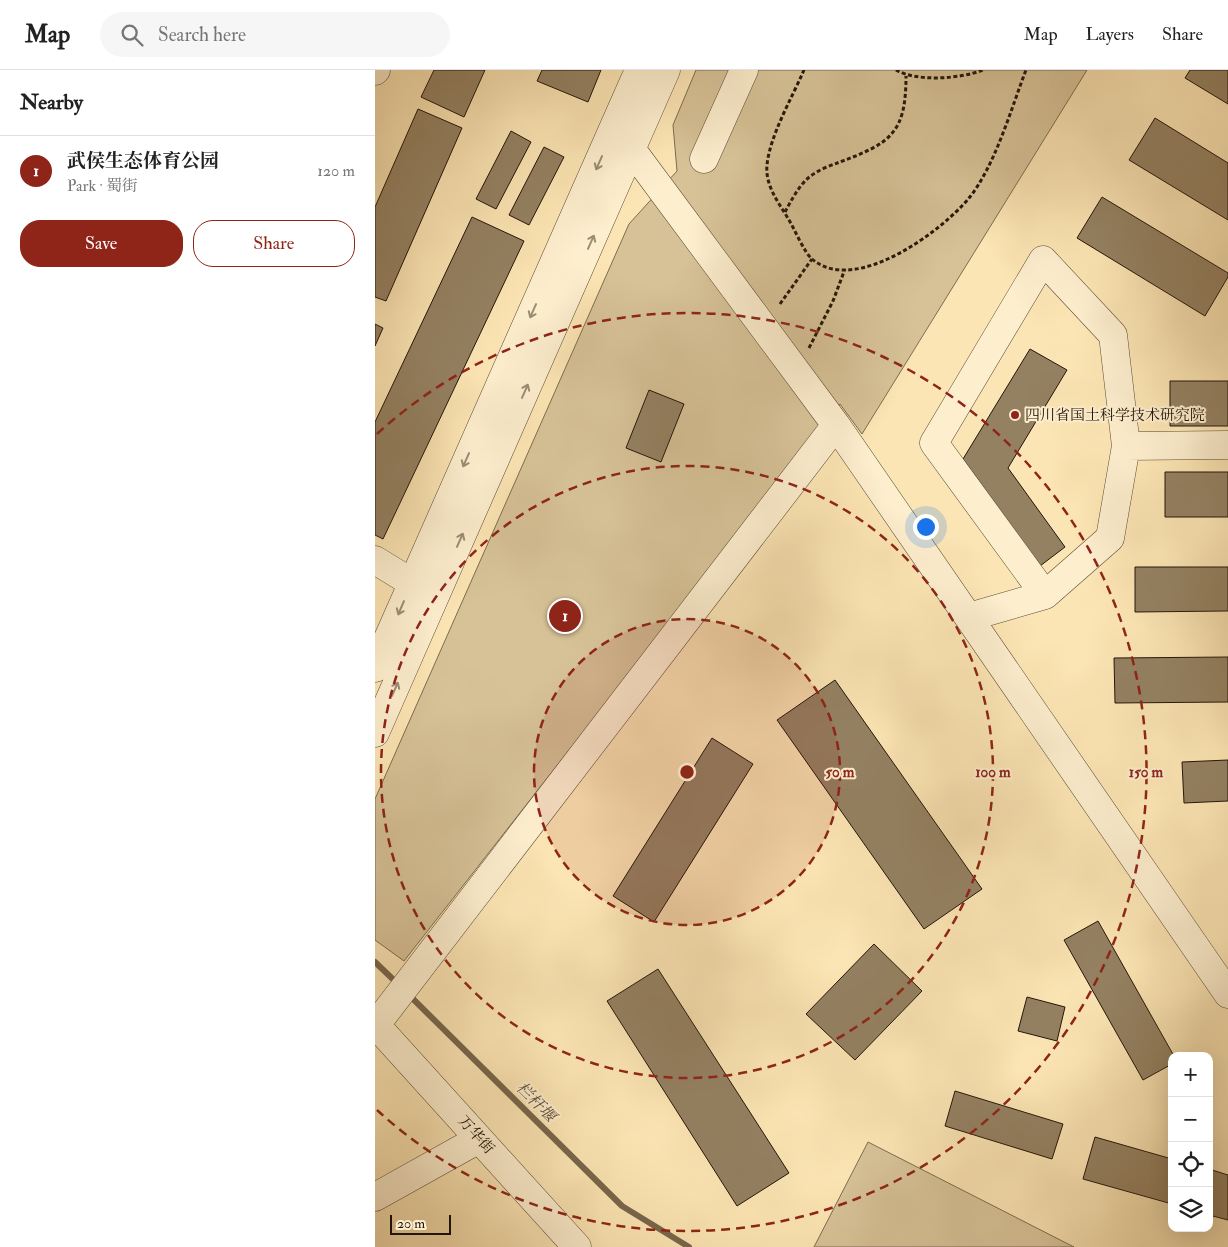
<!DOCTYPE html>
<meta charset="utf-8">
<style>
:root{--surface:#fff;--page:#f6f6f6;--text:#222;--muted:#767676;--line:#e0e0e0;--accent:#8f2418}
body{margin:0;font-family:"IM FELL Double Pica","Noto Serif SC",serif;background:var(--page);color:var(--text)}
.controls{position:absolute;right:15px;bottom:15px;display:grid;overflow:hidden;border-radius:10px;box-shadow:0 5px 20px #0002}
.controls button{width:45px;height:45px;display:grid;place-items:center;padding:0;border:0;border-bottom:1px solid var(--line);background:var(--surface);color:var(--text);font:25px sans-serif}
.scale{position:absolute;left:15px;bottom:12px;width:61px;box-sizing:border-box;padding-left:5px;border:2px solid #231509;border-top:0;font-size:14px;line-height:18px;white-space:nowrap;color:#231509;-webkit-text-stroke:4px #fdeece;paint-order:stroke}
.you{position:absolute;left:550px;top:456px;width:18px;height:18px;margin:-12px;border:4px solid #fff;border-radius:50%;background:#1a73e8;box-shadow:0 0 0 8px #1a73e833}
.badge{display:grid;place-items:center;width:32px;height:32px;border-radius:50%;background:var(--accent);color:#fff;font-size:16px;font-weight:700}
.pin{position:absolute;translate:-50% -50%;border:2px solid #fff;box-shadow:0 1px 5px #0006}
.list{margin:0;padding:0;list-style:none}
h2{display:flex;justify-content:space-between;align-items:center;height:65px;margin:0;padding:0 20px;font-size:21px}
h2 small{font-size:16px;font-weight:400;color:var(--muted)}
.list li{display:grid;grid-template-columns:32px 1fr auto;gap:15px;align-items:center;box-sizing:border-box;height:70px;padding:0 20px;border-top:1px solid var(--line)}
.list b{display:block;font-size:19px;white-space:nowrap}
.list p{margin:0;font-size:16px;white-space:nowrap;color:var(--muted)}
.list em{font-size:16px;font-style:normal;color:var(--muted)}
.actions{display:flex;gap:10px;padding:15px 20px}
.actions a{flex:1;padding:11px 0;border:1px solid var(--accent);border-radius:20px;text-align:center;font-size:18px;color:var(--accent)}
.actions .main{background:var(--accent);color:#fff}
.icon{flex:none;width:28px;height:28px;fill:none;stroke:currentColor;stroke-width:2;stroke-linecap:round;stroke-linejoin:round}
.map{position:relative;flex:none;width:853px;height:1177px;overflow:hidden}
header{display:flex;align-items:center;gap:30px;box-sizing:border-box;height:70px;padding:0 25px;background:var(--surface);border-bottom:1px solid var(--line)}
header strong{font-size:24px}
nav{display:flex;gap:28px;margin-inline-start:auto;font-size:18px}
.search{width:350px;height:45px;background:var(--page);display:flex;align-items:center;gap:12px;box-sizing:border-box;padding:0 18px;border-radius:28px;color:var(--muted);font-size:19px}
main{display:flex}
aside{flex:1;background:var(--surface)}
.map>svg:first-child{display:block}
.green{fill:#d7c297;stroke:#7d6c50}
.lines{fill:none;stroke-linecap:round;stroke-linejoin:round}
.stream{stroke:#79674d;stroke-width:6}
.building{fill:#948162;stroke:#231509}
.minor-casing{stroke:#594934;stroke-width:29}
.path{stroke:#231509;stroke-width:3;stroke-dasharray:4 2.5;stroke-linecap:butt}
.minor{stroke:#fdeece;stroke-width:28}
.oneway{stroke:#9b8c75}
.ring{fill:none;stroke:#8f2418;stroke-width:2.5;stroke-dasharray:9 6}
.poi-dot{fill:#8f2418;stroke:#fdeece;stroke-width:2}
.labels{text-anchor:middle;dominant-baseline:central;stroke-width:4;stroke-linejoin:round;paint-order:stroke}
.poi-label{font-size:15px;fill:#231509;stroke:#fdeece;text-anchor:start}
.street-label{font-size:15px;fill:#231509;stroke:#fdeece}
.water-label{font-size:16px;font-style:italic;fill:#5c4c36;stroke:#fdeece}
.centre{fill:#8f2418;stroke:#fdeece;stroke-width:2.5}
.ring-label{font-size:15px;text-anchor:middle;font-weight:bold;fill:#8f2418;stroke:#fdeece;stroke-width:4;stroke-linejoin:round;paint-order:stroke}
</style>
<header>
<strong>Map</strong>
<div class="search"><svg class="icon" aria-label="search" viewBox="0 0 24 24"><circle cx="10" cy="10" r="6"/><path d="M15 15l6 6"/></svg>Search here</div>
<nav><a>Map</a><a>Layers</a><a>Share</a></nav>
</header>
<main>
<aside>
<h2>Nearby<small></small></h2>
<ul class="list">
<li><span class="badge">1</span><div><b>武侯生态体育公园</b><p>Park · 蜀街</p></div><em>120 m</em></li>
</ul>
<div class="actions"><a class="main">Save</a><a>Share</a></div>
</aside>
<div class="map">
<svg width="853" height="1177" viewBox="0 0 853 1177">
<rect width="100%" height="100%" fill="#fce5b4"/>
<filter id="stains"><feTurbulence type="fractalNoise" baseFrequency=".004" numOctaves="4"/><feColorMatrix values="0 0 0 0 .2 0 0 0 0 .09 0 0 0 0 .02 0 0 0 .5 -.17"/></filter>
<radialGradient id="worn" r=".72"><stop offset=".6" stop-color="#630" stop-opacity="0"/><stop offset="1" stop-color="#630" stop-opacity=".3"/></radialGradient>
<path class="green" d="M321,0H712L487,364L465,334L29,891L0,870V729L254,154L302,101L298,55Z
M493,1072L699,1177H439Z"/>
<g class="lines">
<path class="stream" d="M0,892L24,915
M33,924L247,1136L314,1177"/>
</g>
<path class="building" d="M59,0H110L89,47L46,27Z
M167,0H226L213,32L162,11Z
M815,0H853V34L810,8Z
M43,39L87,58L11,231L0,227V137Z
M780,48L853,93V150L754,90Z
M136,61L156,72L121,139L101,129Z
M169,77L189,87L154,155L134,145Z
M727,127L853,203V207L830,246L702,168Z
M97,147L149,171L8,469L0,465V352Z
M0,254L8,258L0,276Z
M655,279L692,300L633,398L690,477L665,496L588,389Z
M795,311H853V356H795Z
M274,320L309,334L286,392L251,378Z
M790,402H853V447H790Z
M760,497H853V541L760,542Z
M853,587V632L740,633L739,588Z
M460,610L607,819L549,859L402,650Z
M337,668L378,694L279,852L238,826Z
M853,690V731L809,733L807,692Z
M723,851L799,986L797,994L768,1010L689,870Z
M499,874L547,921L480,990L431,944Z
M283,899L414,1103L362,1136L232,931Z
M652,927L690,937L682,971L643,961Z
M580,1021L688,1054L677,1089L570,1056Z
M720,1067L797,1089V1134L708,1109Z
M834,1099L853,1105V1150L834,1145Z"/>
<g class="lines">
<defs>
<path id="minor" d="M0,1L1,0
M235,67L257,80L461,355L853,924
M329,89L369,0
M751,376L853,375
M0,490L52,522
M594,547L670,525L735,468L751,376L738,265L668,190L559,373L670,525
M0,598L264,0
M0,663L291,0
M0,954L202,1177
M0,956L461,355
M0,1127L104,1069"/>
</defs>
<use href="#minor" class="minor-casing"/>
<path class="path" d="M429,0C417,28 395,65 392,95C390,116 404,133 414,150C420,160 429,182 437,189C480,226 567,161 594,128C620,96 636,39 651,0
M521,0C542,12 585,9 608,0
M410,142C416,131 422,119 431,110C440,101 454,96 465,92C516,73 531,63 531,6
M405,234L437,189
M434,278L458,231L470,199"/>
<use href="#minor" class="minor"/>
</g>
<defs><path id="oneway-shaft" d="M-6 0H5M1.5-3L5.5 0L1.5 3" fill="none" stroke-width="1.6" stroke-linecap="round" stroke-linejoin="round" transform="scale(1.25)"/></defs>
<g class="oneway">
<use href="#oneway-shaft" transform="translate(224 93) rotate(114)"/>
<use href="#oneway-shaft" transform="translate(216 172) rotate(-66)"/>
<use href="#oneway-shaft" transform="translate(158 241) rotate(114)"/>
<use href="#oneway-shaft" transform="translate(150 321) rotate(-66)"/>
<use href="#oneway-shaft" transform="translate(91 390) rotate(114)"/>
<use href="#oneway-shaft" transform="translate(85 470) rotate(-66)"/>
<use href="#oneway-shaft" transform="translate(26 538) rotate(113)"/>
<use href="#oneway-shaft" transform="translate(20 619) rotate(-66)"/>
</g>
<circle cx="312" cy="702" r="153" fill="#8f2418" fill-opacity=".12"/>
<g class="ring">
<circle cx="312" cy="702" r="153"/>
<circle cx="312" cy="702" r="306"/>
<path d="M2 364A459 459 0 1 1 2 1040"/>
</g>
<circle class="poi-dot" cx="640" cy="345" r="5"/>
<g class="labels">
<g class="poi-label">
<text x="650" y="345">四川省国土科学技术研究院</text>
</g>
<g class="street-label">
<text transform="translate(101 1065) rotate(48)">万华街</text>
</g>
<g class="water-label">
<text transform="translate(161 1032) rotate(45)">栏杆堰</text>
</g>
</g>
<circle cx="312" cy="702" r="8" class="centre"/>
<g class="ring-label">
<text x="465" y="707">50 m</text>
<text x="618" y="707">100 m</text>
<text x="771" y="707">150 m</text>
</g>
<rect width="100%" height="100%" filter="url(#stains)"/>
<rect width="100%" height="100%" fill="url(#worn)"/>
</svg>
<div class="controls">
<button>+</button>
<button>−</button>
<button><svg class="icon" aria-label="locate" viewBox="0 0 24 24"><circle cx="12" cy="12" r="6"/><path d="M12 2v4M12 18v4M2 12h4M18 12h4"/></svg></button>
<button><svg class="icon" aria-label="layers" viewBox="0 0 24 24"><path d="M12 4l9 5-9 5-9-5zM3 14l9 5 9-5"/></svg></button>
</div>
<div class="scale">20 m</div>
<div class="you"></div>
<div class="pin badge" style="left:190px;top:546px">1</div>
</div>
</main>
